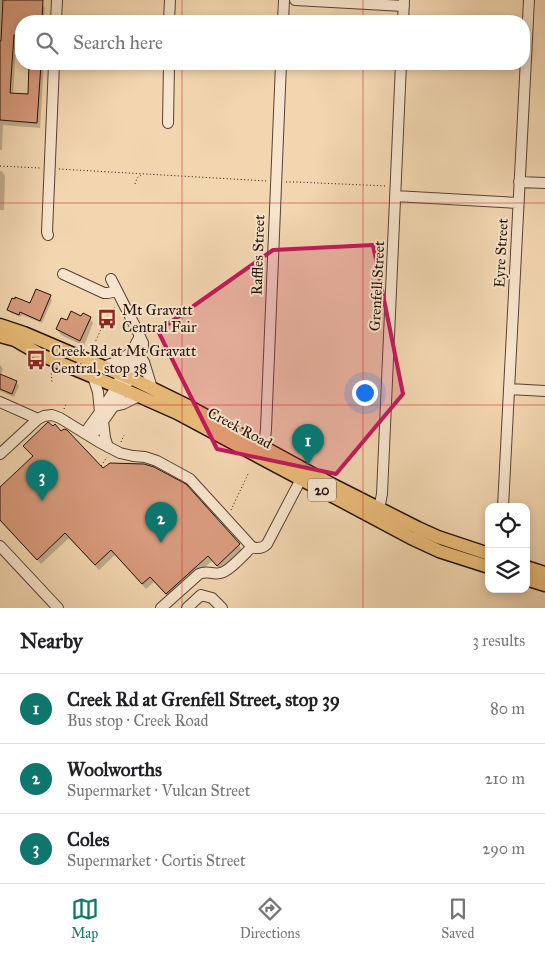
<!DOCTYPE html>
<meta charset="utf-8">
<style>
:root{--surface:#fff;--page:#f2f2f2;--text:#202124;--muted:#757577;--line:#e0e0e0;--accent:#0f766e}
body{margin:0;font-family:"IM FELL Great Primer",serif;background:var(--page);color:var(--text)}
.controls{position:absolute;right:15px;bottom:15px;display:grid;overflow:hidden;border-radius:10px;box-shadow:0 2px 8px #0003}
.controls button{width:45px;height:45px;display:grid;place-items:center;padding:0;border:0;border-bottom:1px solid var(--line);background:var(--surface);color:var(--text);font:25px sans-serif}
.you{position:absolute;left:364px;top:392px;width:18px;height:18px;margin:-12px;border:4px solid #fff;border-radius:50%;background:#1a73e8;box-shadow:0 0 0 8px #1a73e833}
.badge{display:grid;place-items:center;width:32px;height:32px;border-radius:50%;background:var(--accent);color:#fff;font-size:16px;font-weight:700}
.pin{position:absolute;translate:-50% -41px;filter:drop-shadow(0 1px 2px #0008)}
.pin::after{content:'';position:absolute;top:26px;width:18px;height:15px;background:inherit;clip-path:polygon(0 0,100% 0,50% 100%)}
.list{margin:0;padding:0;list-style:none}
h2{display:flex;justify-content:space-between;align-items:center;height:65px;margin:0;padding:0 20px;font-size:21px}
h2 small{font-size:16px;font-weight:400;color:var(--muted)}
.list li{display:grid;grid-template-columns:32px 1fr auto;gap:15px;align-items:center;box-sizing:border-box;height:70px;padding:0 20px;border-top:1px solid var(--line)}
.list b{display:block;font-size:19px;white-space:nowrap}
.list p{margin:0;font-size:16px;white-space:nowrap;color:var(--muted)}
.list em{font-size:16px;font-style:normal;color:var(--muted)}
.icon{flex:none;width:28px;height:28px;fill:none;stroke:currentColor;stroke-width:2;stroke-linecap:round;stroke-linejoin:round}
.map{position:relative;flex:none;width:545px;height:608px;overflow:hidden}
.search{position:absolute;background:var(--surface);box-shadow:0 2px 8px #0003;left:15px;right:15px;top:15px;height:55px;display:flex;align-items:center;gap:12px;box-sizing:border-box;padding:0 18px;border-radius:20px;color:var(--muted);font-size:19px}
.sheet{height:275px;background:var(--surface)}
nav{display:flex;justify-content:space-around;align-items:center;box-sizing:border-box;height:70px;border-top:1px solid var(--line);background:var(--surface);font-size:14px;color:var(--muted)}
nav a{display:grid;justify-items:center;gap:2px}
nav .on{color:var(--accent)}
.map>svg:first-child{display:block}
.shadow{fill:#0003}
.building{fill:#d89b7d;stroke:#221108}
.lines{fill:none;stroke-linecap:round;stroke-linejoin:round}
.minor-casing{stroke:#564232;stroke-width:12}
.major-casing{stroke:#221108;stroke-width:15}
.path{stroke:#221108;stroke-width:1;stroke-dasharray:1 2.5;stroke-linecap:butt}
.minor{stroke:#f7e4cc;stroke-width:10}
.major{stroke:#e9bb78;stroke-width:12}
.marked{fill:#c2185b;fill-opacity:0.2;stroke:#c2185b;stroke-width:4;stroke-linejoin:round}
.grid{fill:none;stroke:#d62828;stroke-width:1;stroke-opacity:0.55}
.labels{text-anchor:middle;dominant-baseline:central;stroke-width:4;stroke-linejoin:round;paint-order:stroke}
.shield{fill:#f7e4cc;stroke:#625043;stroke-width:1}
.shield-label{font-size:14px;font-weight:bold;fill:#221108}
.street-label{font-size:15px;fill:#221108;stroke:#f7e4cc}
.poi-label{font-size:15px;fill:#221108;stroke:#f7e4cc;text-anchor:start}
</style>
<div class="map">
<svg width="545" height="608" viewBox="0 0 545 608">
<rect width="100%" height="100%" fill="#f2d6b0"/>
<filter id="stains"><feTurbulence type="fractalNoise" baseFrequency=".004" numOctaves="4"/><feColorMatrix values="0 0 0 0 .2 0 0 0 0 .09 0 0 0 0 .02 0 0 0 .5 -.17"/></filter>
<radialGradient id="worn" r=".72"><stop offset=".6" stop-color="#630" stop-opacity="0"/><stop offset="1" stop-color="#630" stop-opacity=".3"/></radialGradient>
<path class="shadow" d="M0,0H39L45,8L44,21H21V45H16L13,95L29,96L31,64H44L40,128L3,125L2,150H0Z
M0,171H2L5,176L4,210H0Z
M50,296L52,300L42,323L22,315L21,317L11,313L8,310L15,301L31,304Z
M82,317L90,318L93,323L84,346L61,335L57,329L68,322Z
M0,365L3,369L0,376Z
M0,376L16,382L19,386L14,397L0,391Z
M25,446L103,470L239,545L242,550L221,570L212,561L170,599L154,582L146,589L115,555L99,570L69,538L41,564L0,521V489L34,458Z"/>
<path class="building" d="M3,0H43L42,21H21V36L14,35L10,93L28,94L29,64H41L37,123L0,120V41H1Z
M36,289L51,295L40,321L20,312L19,315L7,310L12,298L15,299V297L30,303Z
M71,311L81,316L83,313L91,317L80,341L56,329L61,318L67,320Z
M0,374L17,381L12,394L0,389Z
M48,422L53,426L55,424L61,431L64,429L67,430L103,468L110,463L144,464L154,467L186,484L240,544L217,566L208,556L166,594L150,577L142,584L111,550L95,565L65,533L37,560L0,520V487L33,456L23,446Z"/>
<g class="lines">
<defs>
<path id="minor" d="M295,0L404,6
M56,21L57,0
M169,21L170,0
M283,21L284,0
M403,21L404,0
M168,123L169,64
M519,182L545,183
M395,196L518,203
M48,235L47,232L54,64
M63,274L104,293H108L117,291
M140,356L144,362L152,388
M103,367L120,360L132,352
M93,377L98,392L100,412
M509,389L545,391
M0,402L38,419
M115,406L123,404L139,396
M103,421L105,438L108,447
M85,433C95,418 107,404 116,387C124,371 130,353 139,338
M91,437C113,409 131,382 143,347V343L137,330L111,279
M261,446L265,438L266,429L281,64
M0,454L38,419L44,416L52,415L60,418L99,442L120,453L133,456L145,457L157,461L190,479L252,547C258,549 263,548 267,544L301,479
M503,507L529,0
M379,509L382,494L401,64
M0,546L58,608
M161,608L199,574C208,570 212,575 220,573C229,572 245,553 252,547
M187,608L201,595L212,598L222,608"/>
<path id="major" d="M0,325L24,333L139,382L188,406L335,486L418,528L438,537L489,554
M0,336L15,340L41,355L132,393L177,413L411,538L439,551L489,567
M526,567L545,573
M526,579L545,585"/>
</defs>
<use href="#minor" class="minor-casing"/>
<use href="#major" class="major-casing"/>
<path class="path" d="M0,166L40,168
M59,169L267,181
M286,182H296L387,186
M135,184L137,178L141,175
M91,350L93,347L108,314L115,307
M51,370L52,382
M64,409L66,404
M121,442L124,435
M101,466L107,457
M231,510L249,472"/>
<use href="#minor" class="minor"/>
<use href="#major" class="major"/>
</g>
<path class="marked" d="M373,245L403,394L336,474L217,449L158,331L273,250Z"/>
<path class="grid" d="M182,0V21M363,0V21M182,64V608M363,64V608M0,203H545M0,405H545"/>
<defs>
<symbol id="bus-bare" viewBox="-9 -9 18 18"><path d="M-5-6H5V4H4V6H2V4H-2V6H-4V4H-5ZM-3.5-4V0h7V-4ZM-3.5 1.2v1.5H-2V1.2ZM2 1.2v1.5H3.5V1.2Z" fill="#8f2418" stroke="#f7e4cc" stroke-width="2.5" paint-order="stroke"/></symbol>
</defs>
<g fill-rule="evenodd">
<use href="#bus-bare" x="93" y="305" width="28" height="28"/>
<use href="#bus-bare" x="22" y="346" width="28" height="28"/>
</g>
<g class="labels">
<rect class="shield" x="308" y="478.5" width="28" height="23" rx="4"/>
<g class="shield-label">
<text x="322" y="490">20</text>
</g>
<g class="street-label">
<text transform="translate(501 253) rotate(-87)">Eyre Street</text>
<text transform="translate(258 255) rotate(-88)">Raffles Street</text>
<text transform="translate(377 286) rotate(-87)">Grenfell Street</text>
<text transform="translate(240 428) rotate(28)">Creek Road</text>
</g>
<g class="poi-label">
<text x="122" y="310">Mt Gravatt<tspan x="122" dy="17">Central Fair</tspan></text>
<text x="51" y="351">Creek Rd at Mt Gravatt<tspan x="51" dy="17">Central, stop 38</tspan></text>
</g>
</g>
<rect width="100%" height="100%" filter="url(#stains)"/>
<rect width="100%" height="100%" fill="url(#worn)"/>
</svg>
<div class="controls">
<button><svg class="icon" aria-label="locate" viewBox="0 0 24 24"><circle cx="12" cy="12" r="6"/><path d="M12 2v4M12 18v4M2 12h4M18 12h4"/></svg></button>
<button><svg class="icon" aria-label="layers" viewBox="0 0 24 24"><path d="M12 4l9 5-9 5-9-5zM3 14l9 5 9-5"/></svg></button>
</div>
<div class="you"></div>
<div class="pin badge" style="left:308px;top:465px">1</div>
<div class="pin badge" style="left:161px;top:543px">2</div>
<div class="pin badge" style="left:42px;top:501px">3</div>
<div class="search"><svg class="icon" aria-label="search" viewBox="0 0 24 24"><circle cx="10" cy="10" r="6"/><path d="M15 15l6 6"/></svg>Search here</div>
</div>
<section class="sheet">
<h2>Nearby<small>3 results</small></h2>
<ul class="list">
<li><span class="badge">1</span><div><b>Creek Rd at Grenfell Street, stop 39</b><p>Bus stop · Creek Road</p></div><em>80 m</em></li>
<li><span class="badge">2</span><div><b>Woolworths</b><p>Supermarket · Vulcan Street</p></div><em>210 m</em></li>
<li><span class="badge">3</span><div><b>Coles</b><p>Supermarket · Cortis Street</p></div><em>290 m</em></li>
</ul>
</section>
<nav>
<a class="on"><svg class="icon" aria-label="map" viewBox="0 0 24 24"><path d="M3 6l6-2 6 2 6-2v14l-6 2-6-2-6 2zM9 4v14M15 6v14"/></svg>Map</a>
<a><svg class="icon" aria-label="directions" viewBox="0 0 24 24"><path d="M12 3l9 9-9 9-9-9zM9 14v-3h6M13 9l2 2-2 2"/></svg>Directions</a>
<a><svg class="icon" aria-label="saved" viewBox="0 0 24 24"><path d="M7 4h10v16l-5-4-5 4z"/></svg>Saved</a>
</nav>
